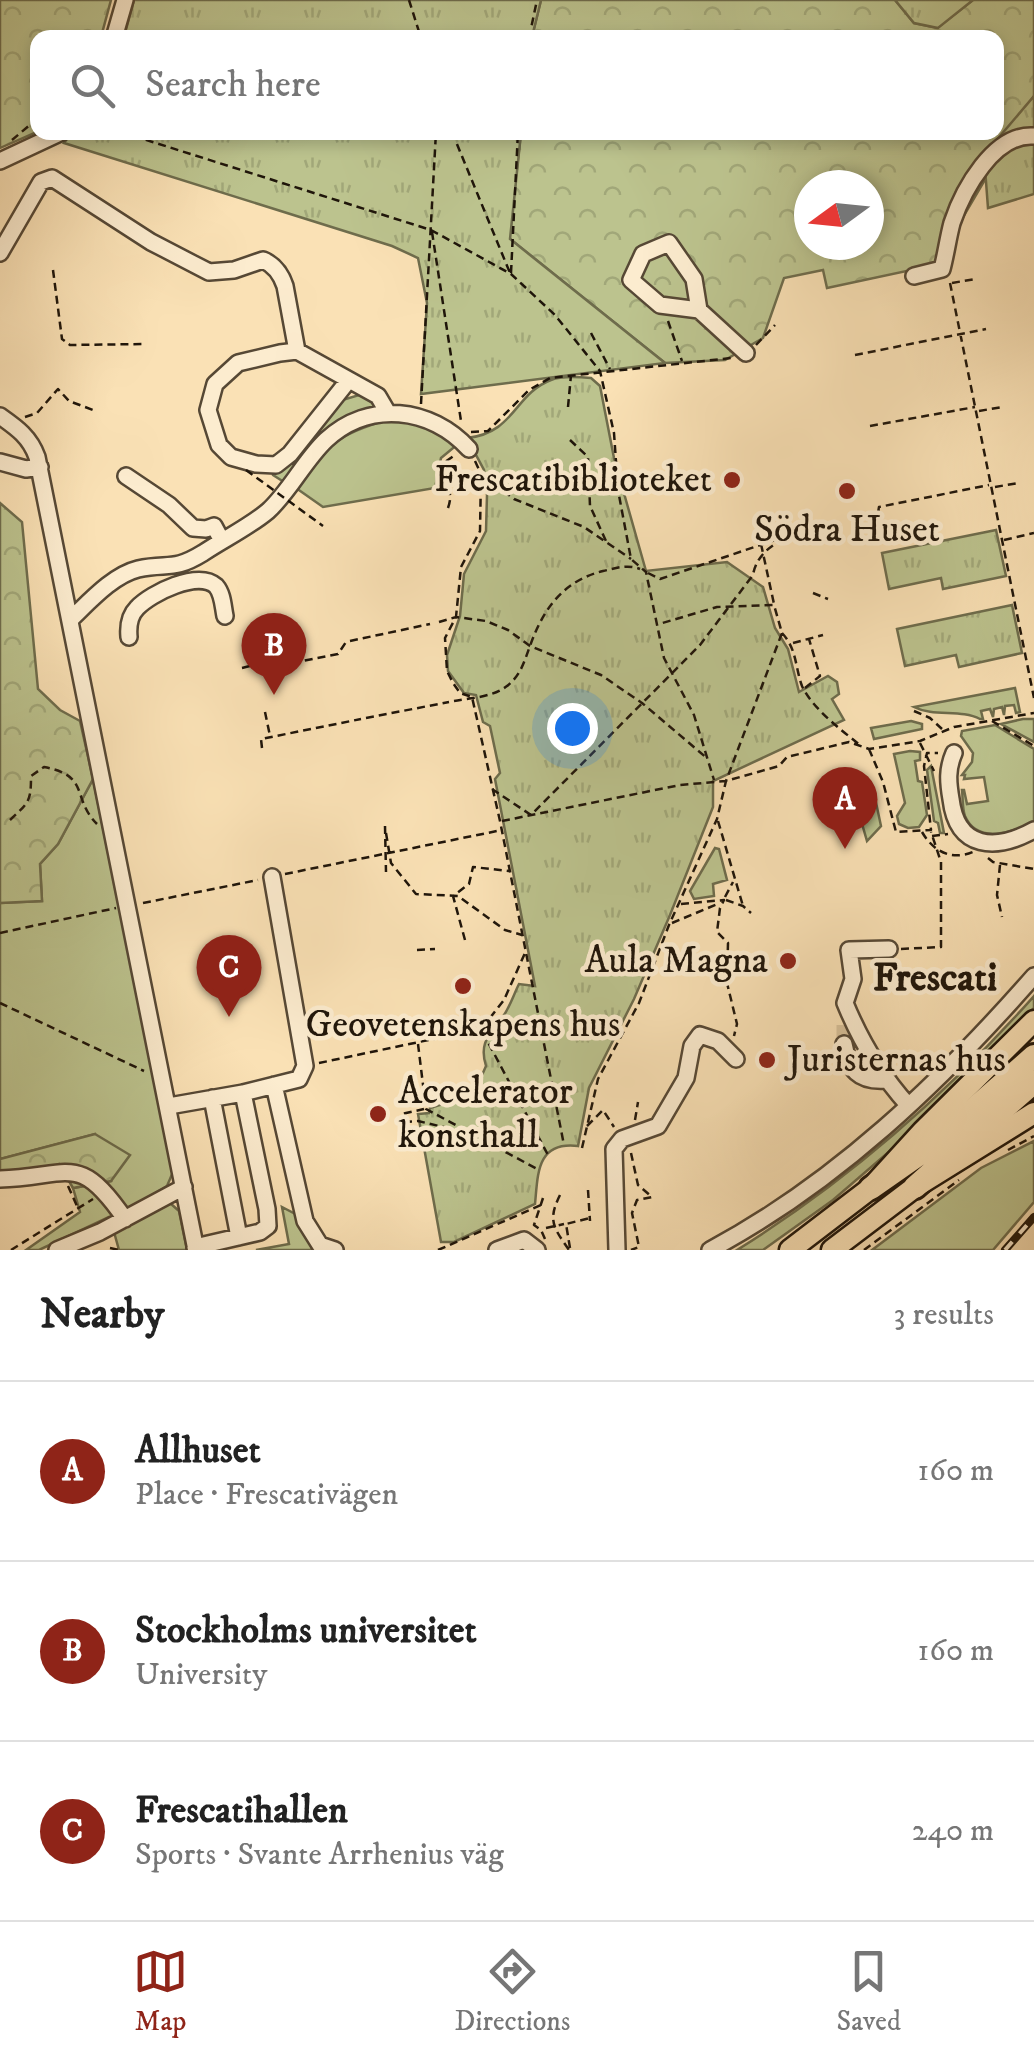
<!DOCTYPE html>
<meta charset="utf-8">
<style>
:root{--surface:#fff;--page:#f6f6f6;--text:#222;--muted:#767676;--line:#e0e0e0;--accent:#8f2418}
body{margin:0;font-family:"IM FELL DW Pica",serif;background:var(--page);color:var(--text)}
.compass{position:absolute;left:794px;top:170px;width:90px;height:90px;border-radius:50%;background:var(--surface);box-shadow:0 5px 15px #0003;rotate:255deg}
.you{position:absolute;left:572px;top:728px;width:35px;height:35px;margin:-25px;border:8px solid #fff;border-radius:50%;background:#1a73e8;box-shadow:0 0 0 15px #1a73e833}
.badge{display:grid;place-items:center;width:65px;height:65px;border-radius:50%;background:var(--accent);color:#fff;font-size:32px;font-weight:700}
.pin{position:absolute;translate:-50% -82px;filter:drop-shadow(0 2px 5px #0008)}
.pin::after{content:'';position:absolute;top:52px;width:35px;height:30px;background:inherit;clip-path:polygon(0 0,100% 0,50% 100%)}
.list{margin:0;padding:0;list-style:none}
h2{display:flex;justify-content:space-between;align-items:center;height:130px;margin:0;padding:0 40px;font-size:42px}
h2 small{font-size:32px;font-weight:400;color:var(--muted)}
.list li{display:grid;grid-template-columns:65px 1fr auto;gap:30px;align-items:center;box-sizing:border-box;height:180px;padding:0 40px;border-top:2px solid var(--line)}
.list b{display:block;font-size:38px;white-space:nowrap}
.list p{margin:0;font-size:32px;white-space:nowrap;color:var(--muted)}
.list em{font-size:32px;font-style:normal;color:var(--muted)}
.icon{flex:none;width:55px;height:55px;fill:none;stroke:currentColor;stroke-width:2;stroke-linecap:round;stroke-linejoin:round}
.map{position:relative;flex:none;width:1034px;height:1250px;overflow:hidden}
.search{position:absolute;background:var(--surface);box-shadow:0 5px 15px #0003;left:30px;right:30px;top:30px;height:110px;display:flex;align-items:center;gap:25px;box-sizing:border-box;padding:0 35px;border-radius:20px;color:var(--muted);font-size:38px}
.sheet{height:670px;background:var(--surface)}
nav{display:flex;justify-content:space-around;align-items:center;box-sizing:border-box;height:140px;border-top:2px solid var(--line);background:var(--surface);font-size:28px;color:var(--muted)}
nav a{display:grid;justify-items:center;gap:5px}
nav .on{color:var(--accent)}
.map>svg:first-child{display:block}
.green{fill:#bcc38e;stroke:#6e6c4c;stroke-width:2.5}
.forest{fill:url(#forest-crowns);stroke:#6e6c4c;stroke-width:2.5;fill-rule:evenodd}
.park{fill:url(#park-tufts);stroke:#6e6c4c;stroke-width:2.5}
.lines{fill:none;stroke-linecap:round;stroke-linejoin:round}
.minor-tunnel{stroke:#d9c29b;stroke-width:15;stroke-dasharray:15 8;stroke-linecap:butt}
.minor-casing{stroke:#564835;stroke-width:20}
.major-casing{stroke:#1f150a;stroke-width:25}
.highway-casing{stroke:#1f150a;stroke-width:28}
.path{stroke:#1f150a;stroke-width:2.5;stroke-dasharray:8 5;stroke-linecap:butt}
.minor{stroke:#fceccf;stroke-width:15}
.major{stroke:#fae1b5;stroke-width:20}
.highway{stroke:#fae1b5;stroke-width:22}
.rail-casing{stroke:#1f150a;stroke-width:8}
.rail{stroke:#fceccf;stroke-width:4;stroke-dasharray:11;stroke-linecap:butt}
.path-bridge{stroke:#1f150a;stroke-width:2.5;stroke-dasharray:8 5;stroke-linecap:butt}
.poi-dot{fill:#8f2418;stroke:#fceccf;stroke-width:4}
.labels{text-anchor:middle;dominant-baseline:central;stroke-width:9;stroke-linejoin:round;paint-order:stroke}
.poi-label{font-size:38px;fill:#1f150a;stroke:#fceccf;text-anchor:end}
.neighbourhood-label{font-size:40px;font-weight:bold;fill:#1f150a;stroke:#fceccf}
</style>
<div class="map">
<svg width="1034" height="1250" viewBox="0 0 1034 1250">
<defs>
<pattern id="forest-crowns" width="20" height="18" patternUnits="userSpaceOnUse" patternTransform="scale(2.5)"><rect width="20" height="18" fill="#bcc38e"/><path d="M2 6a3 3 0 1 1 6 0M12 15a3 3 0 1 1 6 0" fill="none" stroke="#a1a779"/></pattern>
<pattern id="park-tufts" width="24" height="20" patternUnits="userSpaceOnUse" patternTransform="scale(2.5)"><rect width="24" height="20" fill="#bcc38e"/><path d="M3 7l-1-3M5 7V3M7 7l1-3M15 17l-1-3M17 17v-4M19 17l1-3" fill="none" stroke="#a1a779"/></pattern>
</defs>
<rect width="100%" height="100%" fill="#fae1b5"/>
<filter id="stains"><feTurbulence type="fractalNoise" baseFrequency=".002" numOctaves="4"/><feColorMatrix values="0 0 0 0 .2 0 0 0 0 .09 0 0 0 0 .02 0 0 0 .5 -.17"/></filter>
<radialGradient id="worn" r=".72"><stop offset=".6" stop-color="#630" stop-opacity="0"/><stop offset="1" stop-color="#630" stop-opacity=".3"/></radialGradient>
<path class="green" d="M359,395L370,398L375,405L373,409L284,482L273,475L272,470L339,401Z
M387,420L421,422L458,444L441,458L435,488L323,507L296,488C328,446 334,435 387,420Z
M1015,688L1020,712L1016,713L1014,705L1005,706L1004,715L1002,707L994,709L993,717L990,709L981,711L983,719H980C961,709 934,717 914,707Z
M1023,719H1034V742L1001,724Z
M911,721L922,724V729L874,739L871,728Z
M995,725L1034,749V822C1014,832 977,845 965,816C962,808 963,798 962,790H964L967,804L988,801L984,777L964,779L965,775H962L972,762L973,753L961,736L962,731Z
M910,751L920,752V760L915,761L918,781L922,782L927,815L919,827L908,828L899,824L897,816L905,803L894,754Z
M931,766L944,833H940L938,823L934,821L927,770Z
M93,779L173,1172L167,1186L141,1202L39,1250H26L80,1212L73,1188L111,1181L95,1134L0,1159V903L42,901L40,864L58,844Z
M850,782L874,793L881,826L867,841Z
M715,848L719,849L727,880L713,884L714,896L694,899L690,891Z
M1034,996V1008L913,1131L833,1200L763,1250H737C849,1180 946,1095 1034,996Z
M1034,1141V1202L993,1250H872L981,1168Z
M170,1203L179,1211L187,1250H119L114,1232Z
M282,1207L301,1217L317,1247L310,1250H256L289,1244Z"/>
<path class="forest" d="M0,0H111L101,37L38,38L37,132L0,148Z
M541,0H895L914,23L937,28L973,0H1034V96L935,265L827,288L823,270L784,278L763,338L725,360L665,363L509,238L521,133L996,132V38L532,37ZM809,185H869V245H809Z
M0,503L22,522L38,689L60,710L80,721L93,779L58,844L40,864L42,901L0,903Z
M95,1134L130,1155L111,1181L73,1188L59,1164L0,1187V1159Z"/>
<path class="park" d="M134,0H541L532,37H124Z
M895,0H973L938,28L914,23Z
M1034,96V194L988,208L984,155Z
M72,132L521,133L510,239L665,363L421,394L427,303L418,258L392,246L64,143Z
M591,378L600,386L614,458L646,571L727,562L763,587L775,628L788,649L799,692L828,676L837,682L839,694L832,699L844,720L713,781V807L670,915L634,999L589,1088L578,1146C536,1141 538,1175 535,1204L454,1242H441L418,1114L429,1113L430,1108L453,1101L470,1087L476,1089L486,1066C478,1040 492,1034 504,1015C510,1006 514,994 519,984L535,986L495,779L500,773L490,726L483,722L476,695L464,693L448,671L447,655L460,616L464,574L486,531L487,495L484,470L467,438C515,433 514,394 551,380C561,376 580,377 591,378Z
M996,530L1006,576L943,589L941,578L889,589L882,553Z
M1012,605L1022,653L959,667L956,655L905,666L897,629Z"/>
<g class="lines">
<path class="minor-tunnel" d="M844,1025V1044"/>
<defs>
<path id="minor" d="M114,38L125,0
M0,161L62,132
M0,253L41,182L52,178L151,242L209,272L234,270L263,260C275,265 281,274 285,286L297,351
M914,276L942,269C946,254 948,238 952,223C963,190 994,133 1034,136
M699,310L660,305L631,280L643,254L669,243L694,279L699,310L746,353
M348,381L290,454L276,465L256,464L231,457L219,445L208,410L215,384L238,363L280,353L297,351L378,396L388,413
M0,416C17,428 30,437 37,457L196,1250
M0,462L26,469L40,467
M126,476L169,505L193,528L206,529L214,526L222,541
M71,619C89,602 113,575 138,569C168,562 172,572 203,553C224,539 249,527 268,511C290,491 304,461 326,440C369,400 431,407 469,449
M129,637C128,626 129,616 137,608C151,593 198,570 216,586C223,594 223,607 225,616
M954,753C947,769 948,782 951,799C957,850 996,851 1034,830
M889,949L849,950L853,979L845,1003C861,1042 880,1074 908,1105
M844,1044C849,1070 858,1082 886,1080
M274,1085L305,1221L320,1245L335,1250
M243,1093L299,1079L305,1066L272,877
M212,1098L239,1237
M169,1106L243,1093L267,1209L268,1226L260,1232L195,1247
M0,1179C70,1177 78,1151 125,1219
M57,1250L100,1232L184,1187
M497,1250L524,1240L537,1250
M617,1250L614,1149L622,1139L658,1126L686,1078L692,1046L700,1035L718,1041L736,1059
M710,1250C836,1183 941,1082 1034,976"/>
<path id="major" d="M790,1250L871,1188L923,1131L1034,1021
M832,1250L915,1187L1034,1113"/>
<path id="highway" d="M915,1187L1034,1082
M871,1188L934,1144L1034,1056"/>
</defs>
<use href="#minor" class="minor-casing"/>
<use href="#major" class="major-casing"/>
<use href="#highway" class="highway-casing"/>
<path class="path" d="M409,0L421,38
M529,38L537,0
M121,132L431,230L511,274L555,315L600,371L614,433L618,490L631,559L646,572L664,658L694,715L714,780
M452,132L510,273
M12,140L38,118
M432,232L461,421
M53,270L62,339L70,345L144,344
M511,273L518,132
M950,283L1034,698
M952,283L975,279
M668,321L682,361
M591,333L610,369
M756,345L775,325
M855,355L986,329
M421,404L436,132
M568,407L571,375
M979,411L1002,407
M25,417L37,413L58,389L69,401L93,410
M870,426L975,407
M471,432L488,431L529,390L550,378L731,358
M570,440L588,457L590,506L606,541
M475,461L481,474L480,531L461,567L456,617L445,638L447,671L453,683L460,693L472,697L500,821L564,1145
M483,475L514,499L584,527L631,559
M995,487L1018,483
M448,508C453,494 449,486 439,475L445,462L455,455
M878,513L879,507L989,485
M1004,540L1034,533
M761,544L774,604
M648,573L660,579L781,538
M813,593L828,599
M439,622L456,617L486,621L508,630L530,646L601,675L642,703L708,759
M782,633C797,649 795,667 802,686C812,708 841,730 860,745
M350,641L430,624
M793,643L823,635
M242,668L250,666L257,670L338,654L346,642
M805,688L820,676L809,639
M454,701C471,698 493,697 507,686C521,675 524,662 530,646C543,609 563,581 603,571C617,568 627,564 640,569
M914,711L930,718L942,729
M265,712L270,736
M366,718L449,702
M992,721L1034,746
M920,743L934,771
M262,748L261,739L361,719
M869,749L883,782L896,832L931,830L924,766L927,753H938
M492,789L531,815L700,645L753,575C757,551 780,538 802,534
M10,820C29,802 31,802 31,776L44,767C91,776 71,798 97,824
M502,821L680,785L726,781L779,766L787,757L849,742L869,749L920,741L954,727L1034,713
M718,821L743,906
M922,832C933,851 951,861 973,852
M386,833L391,863L416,894L458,896L505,930L522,935
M932,836L948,834
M988,858L993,862L1034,869
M1000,865L997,895L1002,917
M285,874L502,830
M725,897L733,882
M726,900L743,906L751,913
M143,903L258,880
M681,904L724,900L720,908L717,932L728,943L727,983L737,1024L734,1036
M672,923L720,903
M0,933L116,908
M465,940L453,896L469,884L473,867L509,871
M901,949L941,947V862L931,832
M417,950L435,949
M0,1003L144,1071
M482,1028L504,1000L525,953
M418,1044L426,1109L537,1169
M319,1063L481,1029L548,1155
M635,1120L638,1102
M404,1122L418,1121L468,1133
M587,1126L603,1110L614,1127
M404,1138L402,1114L424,1109
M582,1148L598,1079L639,1003L669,925L717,819L726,781L782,633L774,605L717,607L659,624
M1008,1150L1034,1136
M631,1153L638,1185L652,1197L637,1200L632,1213L639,1247L631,1250
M68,1186L77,1206
M588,1190L590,1221
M560,1195C547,1221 554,1228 569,1250
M543,1198L534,1225L541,1230L545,1239
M546,1228L564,1224
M110,1248L119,1250
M570,1248L566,1224L590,1218
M11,1250L93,1199
M438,1250L541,1205
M864,1250L959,1180"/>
<use href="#minor" class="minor"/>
<use href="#major" class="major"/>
<use href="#highway" class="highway"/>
<defs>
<path id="rail" d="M1005,1250L1034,1217"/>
</defs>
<use href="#rail" class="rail-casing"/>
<use href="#rail" class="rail"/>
<path class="path-bridge" d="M246,470L323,526
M385,826L386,872"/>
</g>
<g class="poi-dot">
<circle cx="732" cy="480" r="10"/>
<circle cx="847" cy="491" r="10"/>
<circle cx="788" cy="961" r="10"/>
<circle cx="463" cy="986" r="10"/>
<circle cx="767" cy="1060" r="10"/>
<circle cx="378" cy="1114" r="10"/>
</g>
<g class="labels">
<g class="poi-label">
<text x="712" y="480">Frescatibiblioteket</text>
<text x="847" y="530" text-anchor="middle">Södra Huset</text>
<text x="768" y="961">Aula Magna</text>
<text x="463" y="1025" text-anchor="middle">Geovetenskapens hus</text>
<text x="787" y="1060" text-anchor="start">Juristernas hus</text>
<text x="398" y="1092" text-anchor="start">Accelerator<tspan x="398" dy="44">konsthall</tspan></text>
</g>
<g class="neighbourhood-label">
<text x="935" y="979">Frescati</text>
</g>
</g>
<rect width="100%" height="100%" filter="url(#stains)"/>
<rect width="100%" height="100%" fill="url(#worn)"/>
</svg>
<svg class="compass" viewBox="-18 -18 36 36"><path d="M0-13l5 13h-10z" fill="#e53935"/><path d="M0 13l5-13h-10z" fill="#767676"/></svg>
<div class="you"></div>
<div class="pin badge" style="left:845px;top:849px">A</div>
<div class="pin badge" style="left:274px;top:695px">B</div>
<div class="pin badge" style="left:229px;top:1017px">C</div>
<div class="search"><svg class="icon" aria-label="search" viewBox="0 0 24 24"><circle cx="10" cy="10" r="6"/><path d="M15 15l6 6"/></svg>Search here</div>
</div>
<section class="sheet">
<h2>Nearby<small>3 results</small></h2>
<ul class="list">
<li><span class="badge">A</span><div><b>Allhuset</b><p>Place · Frescativägen</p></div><em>160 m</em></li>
<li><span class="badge">B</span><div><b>Stockholms universitet</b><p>University</p></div><em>160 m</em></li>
<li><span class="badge">C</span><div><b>Frescatihallen</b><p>Sports · Svante Arrhenius väg</p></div><em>240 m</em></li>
</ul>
</section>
<nav>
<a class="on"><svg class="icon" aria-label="map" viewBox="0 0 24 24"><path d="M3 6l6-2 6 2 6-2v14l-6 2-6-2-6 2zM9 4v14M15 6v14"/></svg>Map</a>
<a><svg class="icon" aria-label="directions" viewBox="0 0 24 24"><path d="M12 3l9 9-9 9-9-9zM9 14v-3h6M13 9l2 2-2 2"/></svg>Directions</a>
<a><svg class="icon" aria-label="saved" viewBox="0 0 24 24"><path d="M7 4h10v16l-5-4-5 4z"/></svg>Saved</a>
</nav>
